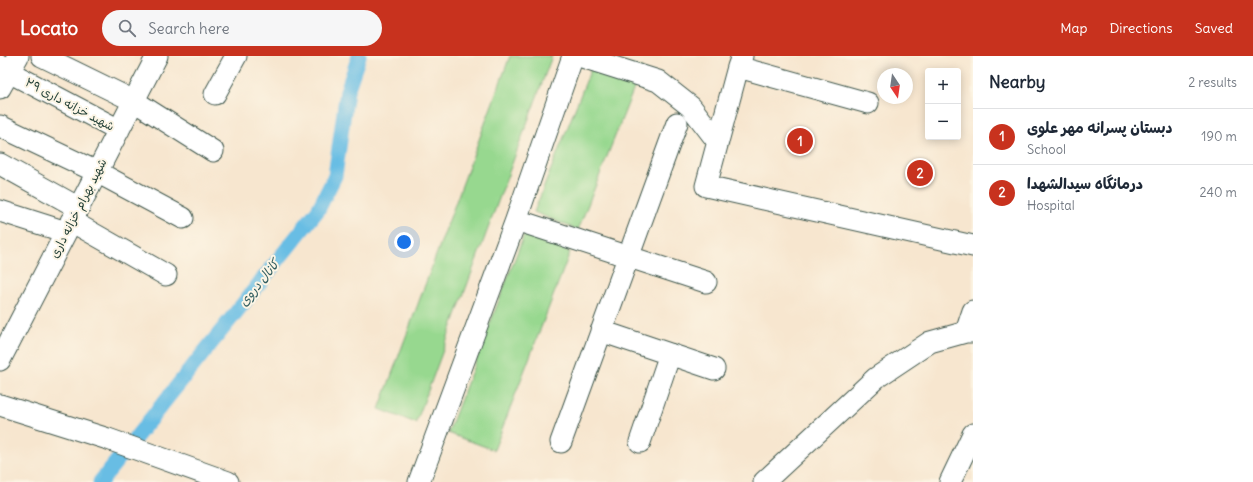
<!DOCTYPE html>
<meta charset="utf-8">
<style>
:root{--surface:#fff;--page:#f6f6f7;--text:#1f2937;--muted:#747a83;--line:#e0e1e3;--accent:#c8321e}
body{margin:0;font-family:Delius,"Playpen Sans Arabic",sans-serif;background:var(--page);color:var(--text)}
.controls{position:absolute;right:12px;top:12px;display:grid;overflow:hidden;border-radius:4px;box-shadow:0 2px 10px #0003}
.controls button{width:36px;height:36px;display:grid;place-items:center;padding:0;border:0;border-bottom:1px solid var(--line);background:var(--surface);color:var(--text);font:20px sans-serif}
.compass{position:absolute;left:877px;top:12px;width:36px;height:36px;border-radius:50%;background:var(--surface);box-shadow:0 2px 10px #0003;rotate:167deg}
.you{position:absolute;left:404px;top:186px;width:14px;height:14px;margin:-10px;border:3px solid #fff;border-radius:50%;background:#1a73e8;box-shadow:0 0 0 6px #1a73e833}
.badge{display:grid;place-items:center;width:26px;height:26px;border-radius:50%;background:var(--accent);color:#fff;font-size:13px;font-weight:700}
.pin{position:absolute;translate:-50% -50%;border:2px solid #fff;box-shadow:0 1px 4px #0006}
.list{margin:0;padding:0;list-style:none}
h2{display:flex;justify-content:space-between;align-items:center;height:52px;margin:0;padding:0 16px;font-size:17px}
h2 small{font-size:13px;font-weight:400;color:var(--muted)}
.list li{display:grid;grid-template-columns:26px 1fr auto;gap:12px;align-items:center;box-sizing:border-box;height:56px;padding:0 16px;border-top:1px solid var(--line)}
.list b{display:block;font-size:15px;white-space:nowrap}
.list p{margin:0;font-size:13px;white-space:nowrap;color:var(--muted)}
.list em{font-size:13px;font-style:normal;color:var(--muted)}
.icon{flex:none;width:22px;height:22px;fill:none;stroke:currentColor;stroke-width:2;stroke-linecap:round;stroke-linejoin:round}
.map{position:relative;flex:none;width:973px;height:426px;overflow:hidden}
header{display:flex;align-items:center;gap:24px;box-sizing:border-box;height:56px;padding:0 20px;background:var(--accent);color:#fff}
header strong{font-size:19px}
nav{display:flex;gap:22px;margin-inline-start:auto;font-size:14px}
.search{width:280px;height:36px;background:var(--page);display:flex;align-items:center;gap:10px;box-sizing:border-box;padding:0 14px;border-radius:22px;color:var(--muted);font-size:15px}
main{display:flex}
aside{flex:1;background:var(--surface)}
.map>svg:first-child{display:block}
.green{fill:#97d88f;stroke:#5b8a62}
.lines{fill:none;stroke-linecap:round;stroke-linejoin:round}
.canal{stroke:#68bde4;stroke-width:15}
.minor-casing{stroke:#3f564b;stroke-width:23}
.minor{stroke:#fff;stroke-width:21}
.labels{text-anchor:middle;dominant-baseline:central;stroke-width:4;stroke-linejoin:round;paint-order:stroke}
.street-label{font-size:12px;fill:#1f3d34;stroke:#fcf5e5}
.water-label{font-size:13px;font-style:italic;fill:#315d60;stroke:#fcf5e5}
</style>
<header>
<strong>Locato</strong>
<div class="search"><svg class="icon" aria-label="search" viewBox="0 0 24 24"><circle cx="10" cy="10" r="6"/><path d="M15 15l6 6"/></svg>Search here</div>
<nav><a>Map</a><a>Directions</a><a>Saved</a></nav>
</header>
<main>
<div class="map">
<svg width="973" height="426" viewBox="0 0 973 426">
<rect width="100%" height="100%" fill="#fcf5e5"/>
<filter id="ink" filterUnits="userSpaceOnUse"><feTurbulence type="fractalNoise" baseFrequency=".025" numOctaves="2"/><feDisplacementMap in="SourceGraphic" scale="8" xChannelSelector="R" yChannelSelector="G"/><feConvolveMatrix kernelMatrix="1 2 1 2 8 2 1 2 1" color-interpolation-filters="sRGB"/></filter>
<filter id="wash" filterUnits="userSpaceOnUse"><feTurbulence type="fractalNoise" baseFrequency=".012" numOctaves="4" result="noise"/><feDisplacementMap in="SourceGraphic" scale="16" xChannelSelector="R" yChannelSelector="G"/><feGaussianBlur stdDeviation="0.9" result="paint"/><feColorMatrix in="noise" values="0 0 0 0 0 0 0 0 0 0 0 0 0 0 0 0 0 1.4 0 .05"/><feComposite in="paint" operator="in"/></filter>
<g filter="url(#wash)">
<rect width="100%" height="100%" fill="#f7e6cf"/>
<path class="green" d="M510,0H552L416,367L379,353Z
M596,0L642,12L578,174L534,156Z
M524,179L570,196L494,394L448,377Z"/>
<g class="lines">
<path class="canal" d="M100,426L318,154L335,120L347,35L359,0"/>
</g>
</g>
<g filter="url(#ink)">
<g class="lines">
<defs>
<path id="minor" d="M42,0L134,45L213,95
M579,0L658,25L691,51L718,86
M742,0L738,11L706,130L973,190
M0,9L9,16L119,74
M738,11L868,47
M0,32L18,0
M215,38L236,0
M0,70L97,116L183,162
M0,108L79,152
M0,155L66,176
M516,164L706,226
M71,165L166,219
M601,275L714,313
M966,276L973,255
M0,304L157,0
M0,349L108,383L228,426
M561,386L677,67
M640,386L670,298
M419,426L516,164L573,0
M764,426L876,322L930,286L966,276H973
M950,426L973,378"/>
</defs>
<use href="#minor" class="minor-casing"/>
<use href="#minor" class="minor"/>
</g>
</g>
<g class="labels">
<g class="street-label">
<text transform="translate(70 48) rotate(28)">شهید خزانه داری ۲۹</text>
<text transform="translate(78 152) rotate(-63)">شهید بهرام خزانه داری</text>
</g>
<g class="water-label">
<text transform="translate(259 227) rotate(-51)">کانال دروی</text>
</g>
</g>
</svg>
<div class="controls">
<button>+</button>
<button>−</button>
</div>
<svg class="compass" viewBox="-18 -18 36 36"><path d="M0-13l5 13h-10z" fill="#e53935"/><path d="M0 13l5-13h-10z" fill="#747a83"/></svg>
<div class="you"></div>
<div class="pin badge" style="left:800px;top:85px">1</div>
<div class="pin badge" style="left:920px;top:117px">2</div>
</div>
<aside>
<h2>Nearby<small>2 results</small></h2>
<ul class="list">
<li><span class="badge">1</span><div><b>دبستان پسرانه مهر علوی</b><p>School</p></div><em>190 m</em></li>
<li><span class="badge">2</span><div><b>درمانگاه سیدالشهدا</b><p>Hospital</p></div><em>240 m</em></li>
</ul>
</aside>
</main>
